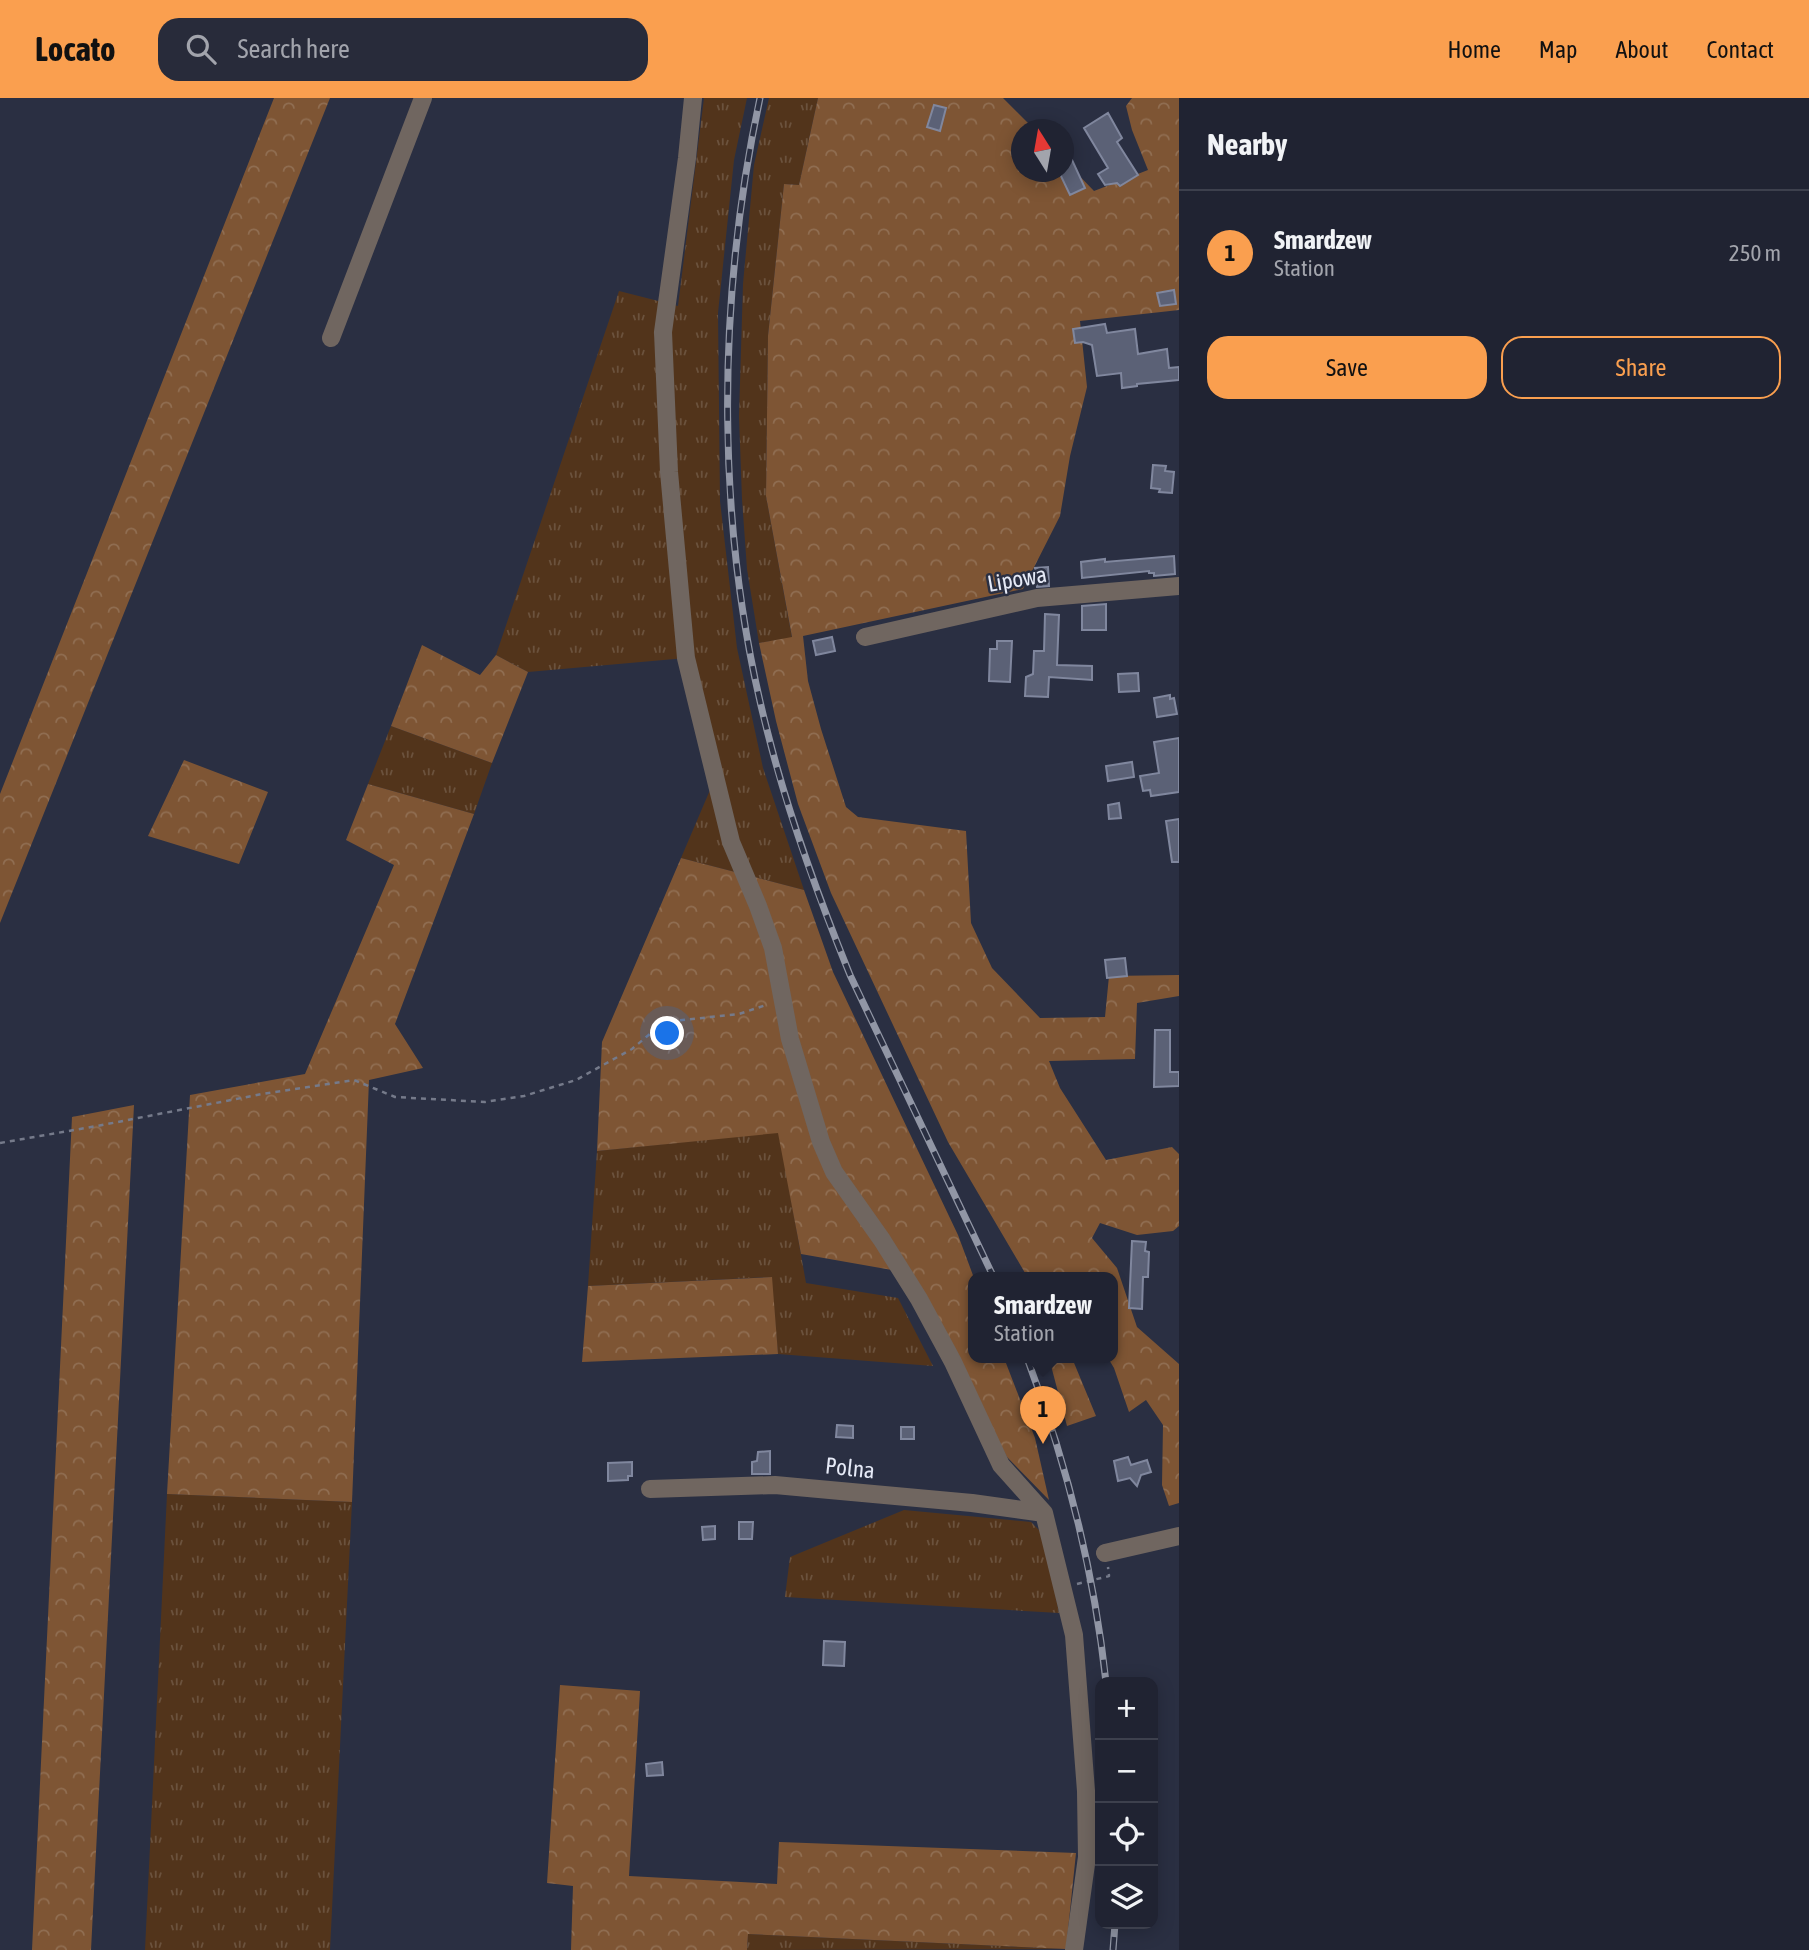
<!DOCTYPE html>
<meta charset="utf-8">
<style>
:root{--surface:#202332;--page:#282b3a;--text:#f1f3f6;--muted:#a2a4ac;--line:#3d404d;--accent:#fa9f4f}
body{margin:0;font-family:"Asap Condensed",sans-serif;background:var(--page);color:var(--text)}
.controls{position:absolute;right:21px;bottom:21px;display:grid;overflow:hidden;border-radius:14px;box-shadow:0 4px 18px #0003}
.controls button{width:63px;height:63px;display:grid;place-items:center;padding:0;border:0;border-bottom:2px solid var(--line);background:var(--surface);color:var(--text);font:35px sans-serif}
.compass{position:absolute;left:1011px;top:21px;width:63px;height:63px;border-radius:50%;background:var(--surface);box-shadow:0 4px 18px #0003;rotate:349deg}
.you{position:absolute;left:668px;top:936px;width:24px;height:24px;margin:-18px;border:5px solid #fff;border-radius:50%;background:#1a73e8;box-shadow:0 0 0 10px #1a73e833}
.badge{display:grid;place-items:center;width:46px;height:46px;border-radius:50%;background:var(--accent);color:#111;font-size:23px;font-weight:700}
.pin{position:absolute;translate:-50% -58px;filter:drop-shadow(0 2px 4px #0008)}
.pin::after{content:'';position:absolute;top:37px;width:24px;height:21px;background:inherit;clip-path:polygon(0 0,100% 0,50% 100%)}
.popup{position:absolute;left:968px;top:1174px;width:150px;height:91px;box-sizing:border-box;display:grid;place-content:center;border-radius:14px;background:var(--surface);filter:drop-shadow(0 2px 5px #0005);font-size:23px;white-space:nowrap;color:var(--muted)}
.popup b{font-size:26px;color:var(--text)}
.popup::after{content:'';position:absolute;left:50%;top:100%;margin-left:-14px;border:14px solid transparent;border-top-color:var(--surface)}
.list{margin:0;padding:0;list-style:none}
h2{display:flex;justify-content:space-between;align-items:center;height:91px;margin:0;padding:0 28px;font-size:30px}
h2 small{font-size:23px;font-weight:400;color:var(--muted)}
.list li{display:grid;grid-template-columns:46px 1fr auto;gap:21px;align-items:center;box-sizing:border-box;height:126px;padding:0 28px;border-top:2px solid var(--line)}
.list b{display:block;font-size:26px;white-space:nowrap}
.list p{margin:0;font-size:23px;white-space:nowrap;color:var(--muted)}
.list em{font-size:23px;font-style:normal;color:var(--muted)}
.actions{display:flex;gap:14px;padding:21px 28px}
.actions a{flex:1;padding:16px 0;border:2px solid var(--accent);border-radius:21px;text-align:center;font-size:24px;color:var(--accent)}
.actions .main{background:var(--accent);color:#111}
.icon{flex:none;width:38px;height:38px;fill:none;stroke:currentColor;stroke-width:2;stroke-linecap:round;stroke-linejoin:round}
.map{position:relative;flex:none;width:1179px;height:1852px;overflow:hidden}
header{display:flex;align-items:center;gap:42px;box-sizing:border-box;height:98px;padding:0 35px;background:var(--accent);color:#111}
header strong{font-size:33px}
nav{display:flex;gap:38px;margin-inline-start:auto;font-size:24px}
.search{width:490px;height:63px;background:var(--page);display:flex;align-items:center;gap:18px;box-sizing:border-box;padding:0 24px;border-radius:21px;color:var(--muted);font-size:26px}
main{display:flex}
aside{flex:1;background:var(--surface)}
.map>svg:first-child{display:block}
.grass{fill:url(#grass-tufts)}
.forest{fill:url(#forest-crowns)}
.building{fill:#5b6176;stroke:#80879e;stroke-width:2}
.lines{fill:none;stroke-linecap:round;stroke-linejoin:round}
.path{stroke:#757a8a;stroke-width:2.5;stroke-dasharray:5 5;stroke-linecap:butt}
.minor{stroke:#706660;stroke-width:18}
.rail-casing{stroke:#9196a5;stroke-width:7}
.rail{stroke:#2a2f42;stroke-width:4.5;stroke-dasharray:13;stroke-linecap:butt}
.labels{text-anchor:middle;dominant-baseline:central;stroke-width:5;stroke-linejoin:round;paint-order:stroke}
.street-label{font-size:23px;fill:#e6eaf7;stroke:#2a2f42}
</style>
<header>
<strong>Locato</strong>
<div class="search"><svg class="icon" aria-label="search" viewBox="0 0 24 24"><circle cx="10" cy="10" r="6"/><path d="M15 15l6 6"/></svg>Search here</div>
<nav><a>Home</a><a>Map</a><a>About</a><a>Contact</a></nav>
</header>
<main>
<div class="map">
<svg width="1179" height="1852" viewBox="0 0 1179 1852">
<defs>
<pattern id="grass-tufts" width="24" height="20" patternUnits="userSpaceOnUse" patternTransform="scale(1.75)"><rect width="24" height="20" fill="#52341b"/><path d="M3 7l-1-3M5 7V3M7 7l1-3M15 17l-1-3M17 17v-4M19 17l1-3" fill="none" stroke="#6b523d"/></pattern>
<pattern id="forest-crowns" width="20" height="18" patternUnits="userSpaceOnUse" patternTransform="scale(1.75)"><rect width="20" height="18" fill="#7e5534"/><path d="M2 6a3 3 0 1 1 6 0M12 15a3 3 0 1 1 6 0" fill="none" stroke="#906e52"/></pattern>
</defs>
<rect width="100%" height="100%" fill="#2a2f42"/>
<path class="grass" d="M704,0H747L734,62L718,215L720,403L737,550L763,670L804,792L681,760L716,678L686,560L528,574L496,557L619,193L678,208Z
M769,0H818L799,87L784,86L768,238L766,398L792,540L759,545L747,471L742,401L739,318L743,186L754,67Z
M391,628L492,665L474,716L368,686Z
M779,1034L806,1185L898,1200L933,1268L778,1256L771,1179L588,1188L597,1053Z
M167,1396L352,1404L330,1852H145Z
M904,1412L1031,1424L1044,1437L1059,1515L785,1499L790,1459Z
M748,1836L1066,1851L747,1852Z"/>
<path class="forest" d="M274,0H330L0,825V696Z
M818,0H1003L1034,31L1022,32V74H1064V62L1094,93L1148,72L1132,32L1126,8L1132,0H1179V212L1080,223L1087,289L1070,358L1060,418L1023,491L803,538L808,583L821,631L846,709L858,719L966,733L971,825L992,870L1040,920L1105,919L1109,878L1179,877V898L1137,905L1135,961L1049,963L1060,990L1106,1062L1172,1049L1179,1056V1128L1173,1133L1137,1137L1100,1125L1092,1140L1117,1170L1137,1229L1179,1266V1405L1169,1408L1162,1387L1163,1327L1146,1302L1129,1314L1114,1270L1108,1260H1113V1180H1028L948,1044L831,795L798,706L776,623L759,545L792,539L766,398L768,238L784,86L799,87Z
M422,547L480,577L496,557L528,574L492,665L391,628Z
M184,662L268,694L239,766L148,738Z
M368,686L474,716L395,926L423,970L369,982L352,1404L167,1396L190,997L305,976L394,767L346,742Z
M681,760L804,792L833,874L958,1137L974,1180L973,1260H1004L1035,1340L1049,1402L1007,1359L909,1175L801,1156L778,1035L597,1053L602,944Z
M134,1007L91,1852H32L72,1019Z
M772,1179L778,1256L582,1264L588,1188Z
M1049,1260H1072L1096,1318L1067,1328Z
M560,1587L640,1593L629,1778L777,1786L779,1744L1076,1755L1066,1851L748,1836L747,1852H571L573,1788L547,1785Z"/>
<path class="building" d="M934,7L946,10L940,33L927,29Z
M1108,15L1122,40L1117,44L1138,77L1120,88L1117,85L1105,87L1098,76L1108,70L1084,30Z
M1072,62L1085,90L1070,97L1059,74H1063V66Z
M1174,192L1176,206L1160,208L1157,195Z
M1105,226L1107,235L1135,231L1138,256L1167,251L1169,270L1179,269V282L1137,286V288L1122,290L1121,275L1097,278L1092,247L1083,244L1075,245L1073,231Z
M1153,367L1166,368L1165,373L1174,374L1172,395L1159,394L1160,391L1151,390Z
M1174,458L1175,476L1154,478V475H1149V473L1082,480L1081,464L1105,461V464Z
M1048,469L1049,488L1037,489L1035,470Z
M1106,506V532H1082V508Z
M1045,516L1059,517L1057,567L1092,568V582L1049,579L1048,599L1025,598L1026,579L1033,576L1034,553H1044Z
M832,539L835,553L816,557L813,543Z
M997,543H1012L1010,584L989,583L990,551H997Z
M1138,575L1139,593L1119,594L1118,576Z
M1170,597V601L1174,600L1177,616L1157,619L1154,600Z
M1179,640V694L1151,698L1150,692L1143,693L1140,678L1159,675L1154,644Z
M1132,664L1134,679L1108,683L1106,668Z
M1119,705L1121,720L1109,721L1108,707Z
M1179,721V764H1172L1166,723Z
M1125,860L1127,878L1107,880L1105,862Z
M1155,932H1170V974H1179V988L1154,989Z
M1132,1143L1146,1144L1145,1153L1149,1154L1148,1179H1143L1142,1211L1129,1210Z
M837,1327L853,1328V1340L836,1339Z
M901,1329H914V1341H901Z
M770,1353V1376H752V1364L757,1363L758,1354Z
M1128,1359L1131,1367L1147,1362L1151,1374L1141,1377L1137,1388L1130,1380L1118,1383L1114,1363Z
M632,1364V1378H628V1382L608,1383V1365Z
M739,1424H753L752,1441H739Z
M715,1428V1441L703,1442L702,1429Z
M824,1543L845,1544L844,1568L823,1567Z
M662,1664L663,1677L647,1678L646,1666Z"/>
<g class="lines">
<path class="path" d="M0,1045L97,1028L262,996L354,982L395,999L485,1004L524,998L576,982L632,951L664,924L739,916L766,907
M1077,1486L1109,1478L1108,1469"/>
<path class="minor" d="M693,0L687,60L663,234L669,374L686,560L731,744L758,808L773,850L790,941L821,1044L834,1074L882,1142L919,1201L953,1264L1001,1367L1044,1415L1074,1537L1086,1693L1087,1759L1074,1852
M331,240L423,0
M865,539L1037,500L1179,488
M650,1391L775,1387L972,1405L1044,1415
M1105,1455L1179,1438"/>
<defs>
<path id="rail" d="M760,0C716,205 715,433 768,636C789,719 818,798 850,877L994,1180
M1027,1260C1066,1363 1094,1474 1106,1584
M1113,1852L1115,1826"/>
</defs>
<use href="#rail" class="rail-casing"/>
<use href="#rail" class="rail"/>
</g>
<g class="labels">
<g class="street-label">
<text transform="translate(1017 481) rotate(-10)">Lipowa</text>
<text transform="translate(850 1370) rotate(6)">Polna</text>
</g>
</g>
</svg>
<div class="controls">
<button>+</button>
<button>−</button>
<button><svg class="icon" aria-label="locate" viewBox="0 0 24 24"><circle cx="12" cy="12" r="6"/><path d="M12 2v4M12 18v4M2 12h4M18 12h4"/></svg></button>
<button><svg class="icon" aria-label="layers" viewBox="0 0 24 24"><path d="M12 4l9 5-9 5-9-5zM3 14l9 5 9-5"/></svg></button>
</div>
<svg class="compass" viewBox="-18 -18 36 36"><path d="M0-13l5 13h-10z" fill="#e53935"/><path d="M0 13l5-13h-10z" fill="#a2a4ac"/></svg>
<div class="you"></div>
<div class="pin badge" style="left:1043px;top:1346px">1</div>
<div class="popup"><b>Smardzew</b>Station</div>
</div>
<aside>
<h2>Nearby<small></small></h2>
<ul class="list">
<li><span class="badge">1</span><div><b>Smardzew</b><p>Station</p></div><em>250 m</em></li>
</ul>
<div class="actions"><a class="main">Save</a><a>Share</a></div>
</aside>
</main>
